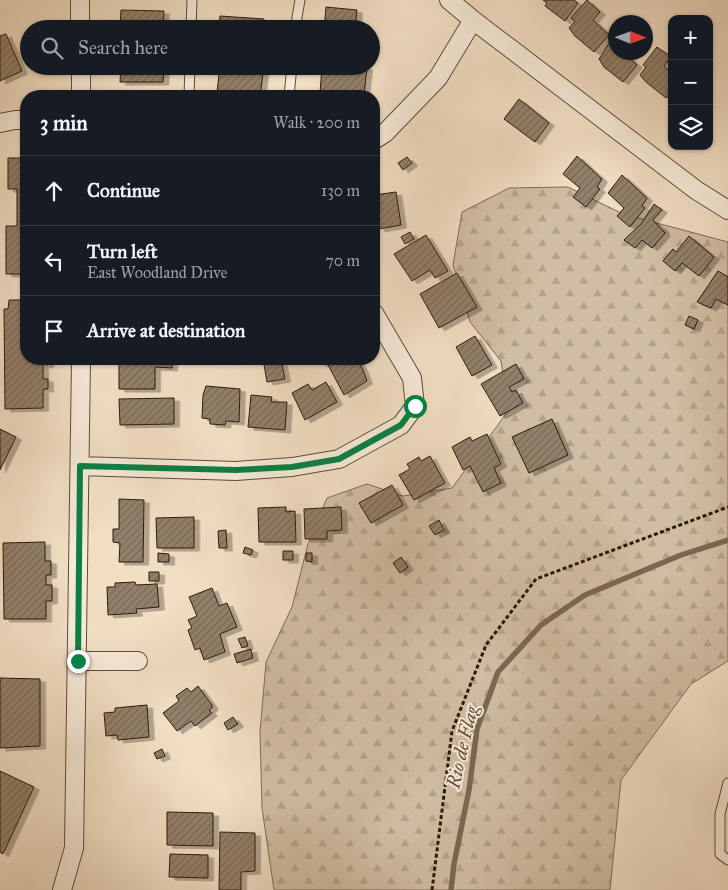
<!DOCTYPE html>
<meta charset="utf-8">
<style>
:root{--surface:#171b24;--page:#242831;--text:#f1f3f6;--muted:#9ea1a6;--line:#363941}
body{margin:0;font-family:"IM FELL Great Primer",serif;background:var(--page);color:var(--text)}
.controls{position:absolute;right:15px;top:15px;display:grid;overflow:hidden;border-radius:10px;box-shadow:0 1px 4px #0004}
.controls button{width:45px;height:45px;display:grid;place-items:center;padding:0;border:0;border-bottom:1px solid var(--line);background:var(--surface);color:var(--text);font:25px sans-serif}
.compass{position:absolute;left:608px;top:15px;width:45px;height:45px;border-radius:50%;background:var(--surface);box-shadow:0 1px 4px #0004;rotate:91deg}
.stop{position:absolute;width:15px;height:15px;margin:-11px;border:4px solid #0b8043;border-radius:50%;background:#fff}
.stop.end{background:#0b8043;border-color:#fff;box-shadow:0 1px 5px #0008}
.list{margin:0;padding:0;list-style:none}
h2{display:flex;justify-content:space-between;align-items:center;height:65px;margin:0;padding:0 20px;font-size:21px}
h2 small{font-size:16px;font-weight:400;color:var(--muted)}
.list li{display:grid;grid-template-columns:32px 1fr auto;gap:15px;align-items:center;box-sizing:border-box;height:70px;padding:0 20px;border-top:1px solid var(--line)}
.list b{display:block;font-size:19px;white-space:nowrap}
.list p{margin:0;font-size:16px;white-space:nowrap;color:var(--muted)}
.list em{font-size:16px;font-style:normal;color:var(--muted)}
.icon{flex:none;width:28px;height:28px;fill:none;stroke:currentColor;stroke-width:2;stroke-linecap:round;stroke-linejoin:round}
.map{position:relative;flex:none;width:728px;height:890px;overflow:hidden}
.search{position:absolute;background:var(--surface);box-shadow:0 1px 4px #0004;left:20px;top:20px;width:360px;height:55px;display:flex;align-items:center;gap:12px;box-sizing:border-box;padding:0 18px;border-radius:28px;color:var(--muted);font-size:19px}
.panel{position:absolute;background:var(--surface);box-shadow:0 1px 4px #0004;left:20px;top:90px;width:360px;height:275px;border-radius:20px}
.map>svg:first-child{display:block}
.forest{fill:url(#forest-firs);stroke:#7f6c56}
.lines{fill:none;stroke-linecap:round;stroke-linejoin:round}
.stream{stroke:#7b6753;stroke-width:5.5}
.building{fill:url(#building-hatch);stroke:#2e1a09;filter:url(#shadow)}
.service-casing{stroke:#5f4b38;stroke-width:11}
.minor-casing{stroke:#5f4b38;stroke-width:20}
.path{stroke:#2e1a09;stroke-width:3;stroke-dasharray:4 2.5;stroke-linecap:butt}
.service{stroke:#f6ead8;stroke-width:9}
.minor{stroke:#f6ead8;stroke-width:18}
.route{stroke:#0b8043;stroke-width:6}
.labels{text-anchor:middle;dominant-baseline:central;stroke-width:4;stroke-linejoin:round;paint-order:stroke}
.water-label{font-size:19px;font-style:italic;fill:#624e3a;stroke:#f6ead8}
</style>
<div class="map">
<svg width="728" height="890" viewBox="0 0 728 890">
<defs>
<pattern id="forest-firs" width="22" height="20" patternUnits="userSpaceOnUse" patternTransform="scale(1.25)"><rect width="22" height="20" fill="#d0bda3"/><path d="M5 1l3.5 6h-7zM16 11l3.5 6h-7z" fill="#b3a28b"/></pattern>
<pattern id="building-hatch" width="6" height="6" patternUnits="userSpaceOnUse" patternTransform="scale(1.25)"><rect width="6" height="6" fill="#93806a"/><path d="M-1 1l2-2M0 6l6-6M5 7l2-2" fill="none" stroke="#786855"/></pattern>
<filter id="shadow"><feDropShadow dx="5.5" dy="3" stdDeviation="0" flood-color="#0004"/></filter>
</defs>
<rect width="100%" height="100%" fill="#f1dec3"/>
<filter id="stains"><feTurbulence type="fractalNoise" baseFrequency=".004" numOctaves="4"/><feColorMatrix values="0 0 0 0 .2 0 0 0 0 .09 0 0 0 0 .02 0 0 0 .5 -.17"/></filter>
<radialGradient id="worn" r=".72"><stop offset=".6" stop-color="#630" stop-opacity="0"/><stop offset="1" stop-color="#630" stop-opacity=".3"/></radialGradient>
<path class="forest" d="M568,187L623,214L728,242V661L691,684L621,780L610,890H274L262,808L260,732L266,662L292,607L308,544L327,498L367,484L403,496L452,488L508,411L501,361L470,322L453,265L462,212L509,188Z"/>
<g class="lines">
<path class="stream" d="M451,890L454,864L469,790L477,729L498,672L541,625L585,595L681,555L728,540"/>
</g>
<path class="building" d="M543,0H574L578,3L565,21L545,6L547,3Z
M587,0L600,12L593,20L609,35L594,52L575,36L569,28L575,21L571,18Z
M326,7L357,10L355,29H324Z
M121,10L164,11L163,29H120Z
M220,16L264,19L263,29H219Z
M616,32V52H623L637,65L623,82L604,67L599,59Z
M6,34L22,71L0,81V36Z
M657,47L671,57L664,66L672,74V90L666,98L646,82L640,75L646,67L643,65Z
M121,66H164L163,82H120Z
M220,66H264L260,96L217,92Z
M322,66L367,67L364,96L320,93Z
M519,99L549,123L535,142L504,119Z
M577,156L602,179L597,187L600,189L586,207L573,197L580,188L563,174Z
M407,157L412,163L403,170L398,163Z
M8,158H26V274H6V226H17V189H8Z
M622,175L647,198L642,206L645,208L630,227L617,216L624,208L608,193Z
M396,192L401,225L379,229L374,195Z
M654,204L662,210L653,220L665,233L652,248L642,240L635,248L624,240L641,224Z
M410,232L414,239L405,244L401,237Z
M426,235L448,271L435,278L430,270L412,281L394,254Z
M689,236L714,257L699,276L682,263L675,271L663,261L673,249L676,252Z
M718,271L728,277V305L716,299L711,308L697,302Z
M457,273L477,307L439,328L420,294Z
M9,300H26V359H48V365L43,364V379H48V389H43V408L5,409L4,309H8Z
M689,316L698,320L694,329L685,325Z
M475,336L492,365L472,376L456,347Z
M119,359H172V368L155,367V389H119Z
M263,359H281L285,379L267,382Z
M318,359H351L353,361L357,359L363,370L367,381L344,395L326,361L321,364Z
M516,364L524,379L509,387L512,392L516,390L523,403L500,416L481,384Z
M326,382L337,402L305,420L292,393L308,384L312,390Z
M206,386L240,389L239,422L226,421L225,425L210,424V419L202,418L203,395Z
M251,395L272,397L271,402H287L285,430L248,427Z
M174,398V424L120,425L119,399Z
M552,419L568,455L529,473L512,437Z
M0,429L16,437L0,470Z
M487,434L501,464L494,468L501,483L483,492L470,466L463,470L452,447L470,437L472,441Z
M430,456L445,483L414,500L399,475L410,469L407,464L419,457L421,461Z
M392,485L403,505L371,523L359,503Z
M119,499L144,500L143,562H119L120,543L113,542V529H119Z
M286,507V512L295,511L296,542H259L258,508Z
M341,507L342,530L327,531V539H305L304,509Z
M194,517V548H157L156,518Z
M439,520L444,530L435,535L429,526Z
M226,530L227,548H219L218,531Z
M45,542V561H51V575H46V585H52V601H46V619H4L3,543Z
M245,547L253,550L251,555L243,553Z
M283,551H293V560H283Z
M158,553L169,554V562H158Z
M306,553H312V562L306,561Z
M401,557L408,567L400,573L393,563Z
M149,572H159V581H149Z
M135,582L136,585L157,584L159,607L136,609L137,613L108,615L107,587H115V583Z
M212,588L219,606L227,603L237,627L220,634L225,652L204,660L200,648L195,650L188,630L192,628L188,620L197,616L189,597Z
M245,637L248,646L242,648L238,639Z
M251,649L253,658L237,663L234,654Z
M0,678L40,679V746L0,748Z
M198,686L212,705V708L209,710L212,713L195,726L191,721L177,731L163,713L179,701L176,696L187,688L191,692Z
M147,705L149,737L118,740L117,735L106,736L104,713L115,712V708Z
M233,717L238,724L228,730L224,723Z
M162,749L165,756L157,759L154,753Z
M0,771L34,787L3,854L0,852Z
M167,812L213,813V846L167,845Z
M220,832L255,833V871L241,872V890H219Z
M170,854L208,855V878L169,877Z"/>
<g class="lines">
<defs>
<path id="service" d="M191,29L192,0
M295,29L300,0
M189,96L190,66
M289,96L292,66
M728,783L720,814V854L728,860"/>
<path id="minor" d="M80,0V29
M449,0L473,20L696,190L728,210
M81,66V96
M0,123L15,120H26
M374,140L385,133L438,78L473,20
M80,466L236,471L292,467L339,459L401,425L415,406L412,378L374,313
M78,661H138
M62,890L74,848L81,359"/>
</defs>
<use href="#service" class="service-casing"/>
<use href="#minor" class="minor-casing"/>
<path class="path" d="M432,890L452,731L486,645L536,579L728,507"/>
<use href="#service" class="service"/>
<use href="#minor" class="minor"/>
</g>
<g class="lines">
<path class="route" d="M78,661L80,466L236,470L292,467L339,459L401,425L415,406"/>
</g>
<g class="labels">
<g class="water-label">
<text transform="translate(462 747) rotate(-77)">Rio de Flag</text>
</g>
</g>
<rect width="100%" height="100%" filter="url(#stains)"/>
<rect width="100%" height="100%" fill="url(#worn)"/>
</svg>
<div class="controls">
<button>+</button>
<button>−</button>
<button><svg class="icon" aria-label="layers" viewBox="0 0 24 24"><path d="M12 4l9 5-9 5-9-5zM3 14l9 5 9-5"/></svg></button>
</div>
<svg class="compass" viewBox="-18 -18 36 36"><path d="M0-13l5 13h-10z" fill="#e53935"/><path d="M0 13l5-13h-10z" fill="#9ea1a6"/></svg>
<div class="stop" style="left:415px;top:406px"></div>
<div class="stop end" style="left:78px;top:661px"></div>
<div class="search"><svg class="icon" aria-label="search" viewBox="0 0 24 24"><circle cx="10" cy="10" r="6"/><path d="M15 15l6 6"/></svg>Search here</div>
<section class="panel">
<h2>3 min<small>Walk · 200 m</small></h2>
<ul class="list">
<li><svg class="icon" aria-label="ahead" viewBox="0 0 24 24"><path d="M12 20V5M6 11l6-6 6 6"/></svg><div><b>Continue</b></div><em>130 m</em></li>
<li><svg class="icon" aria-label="left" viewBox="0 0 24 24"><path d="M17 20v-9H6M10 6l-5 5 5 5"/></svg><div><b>Turn left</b><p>East Woodland Drive</p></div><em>70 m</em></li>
<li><svg class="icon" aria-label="arrive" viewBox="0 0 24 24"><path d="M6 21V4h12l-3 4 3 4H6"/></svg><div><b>Arrive at destination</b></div></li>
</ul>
</section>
</div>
